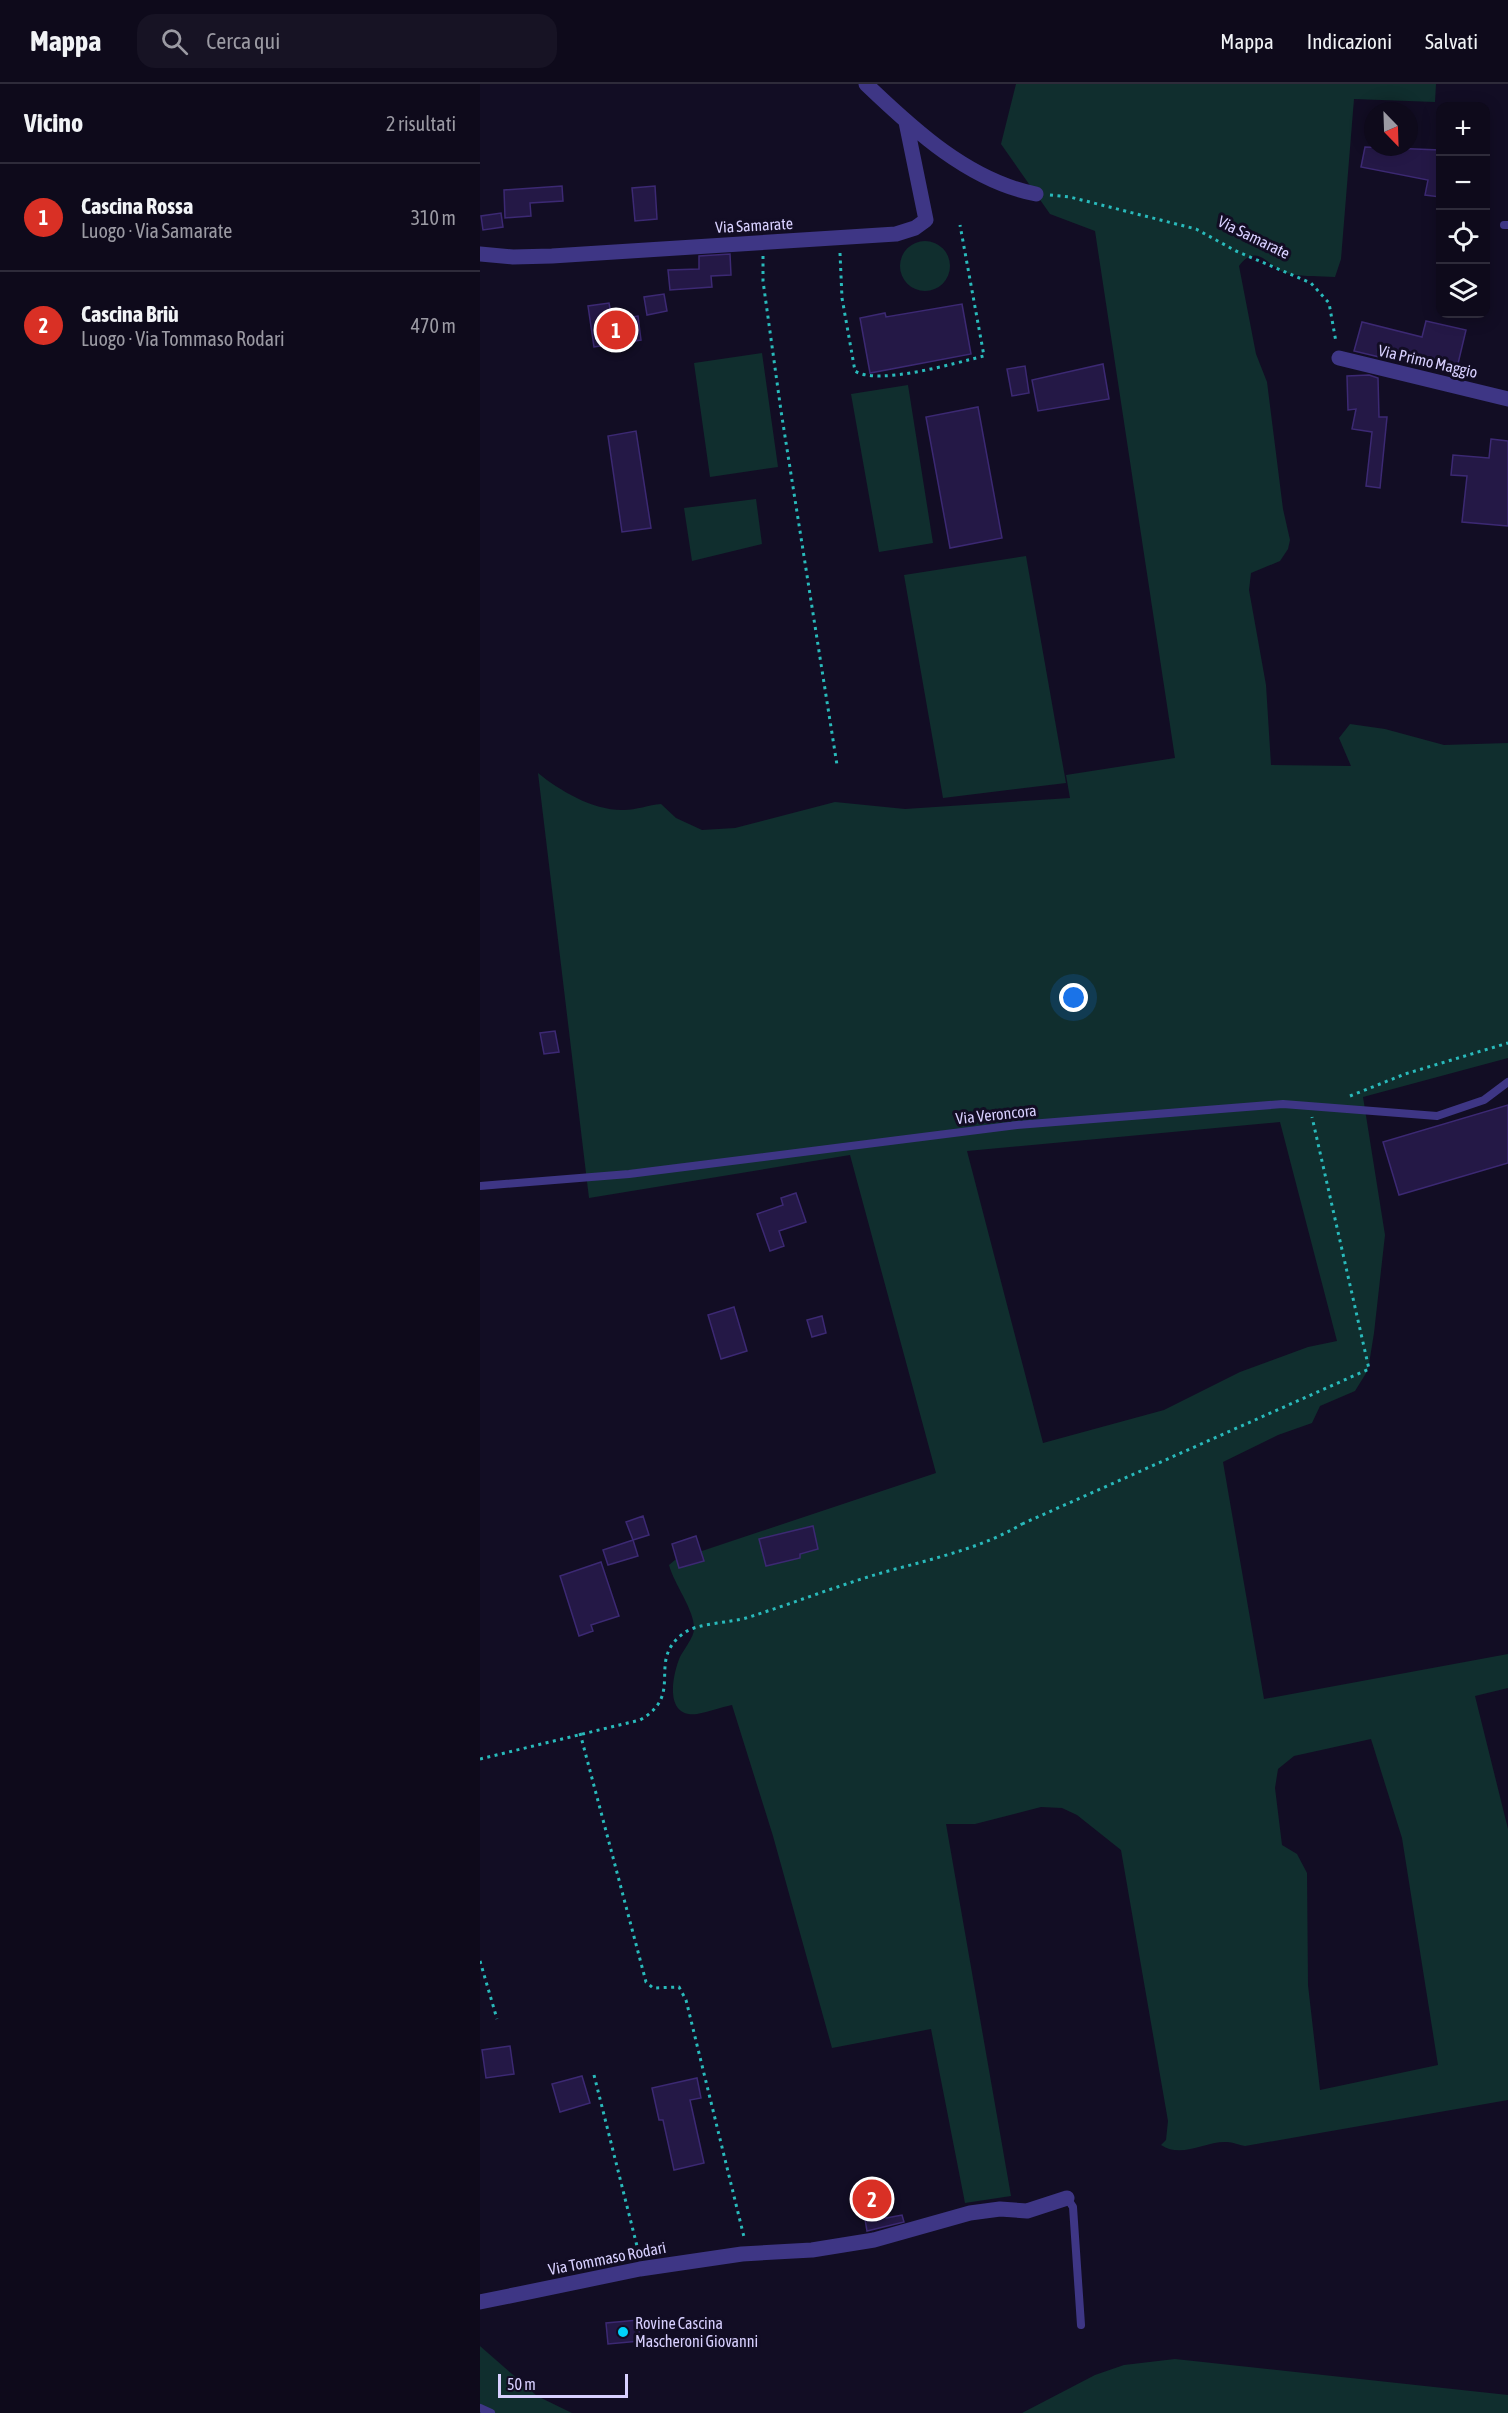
<!DOCTYPE html>
<html lang="it">
<meta charset="utf-8">
<style>
:root{--surface:#0e0a1b;--page:#171324;--text:#f1f3f6;--muted:#9b9aa3;--line:#2e2b3a;--accent:#d93025}
body{margin:0;font-family:"Asap Condensed",sans-serif;background:var(--page);color:var(--text)}
.controls{position:absolute;right:18px;top:18px;display:grid;overflow:hidden;border-radius:12px;box-shadow:0 3px 15px #0003}
.controls button{width:54px;height:54px;display:grid;place-items:center;padding:0;border:0;border-bottom:2px solid var(--line);background:var(--surface);color:var(--text);font:30px sans-serif}
.compass{position:absolute;left:884px;top:18px;width:54px;height:54px;border-radius:50%;background:var(--surface);box-shadow:0 3px 15px #0003;rotate:157deg}
.scale{position:absolute;left:18px;bottom:15px;width:130px;box-sizing:border-box;padding-left:6px;border:3px solid #d8d0ff;border-top:0;font-size:16px;line-height:21px;white-space:nowrap;color:#d8d0ff;-webkit-text-stroke:4px #120d24;paint-order:stroke}
.you{position:absolute;left:594px;top:914px;width:21px;height:21px;margin:-15px;border:4px solid #fff;border-radius:50%;background:#1a73e8;box-shadow:0 0 0 9px #1a73e833}
.badge{display:grid;place-items:center;width:39px;height:39px;border-radius:50%;background:var(--accent);color:#fff;font-size:20px;font-weight:700}
.pin{position:absolute;translate:-50% -50%;border:3px solid #fff;box-shadow:0 2px 6px #0006}
.list{margin:0;padding:0;list-style:none}
h2{display:flex;justify-content:space-between;align-items:center;height:78px;margin:0;padding:0 24px;font-size:26px}
h2 small{font-size:20px;font-weight:400;color:var(--muted)}
.list li{display:grid;grid-template-columns:39px 1fr auto;gap:18px;align-items:center;box-sizing:border-box;height:108px;padding:0 24px;border-top:2px solid var(--line)}
.list b{display:block;font-size:22px;white-space:nowrap}
.list p{margin:0;font-size:20px;white-space:nowrap;color:var(--muted)}
.list em{font-size:20px;font-style:normal;color:var(--muted)}
.icon{flex:none;width:33px;height:33px;fill:none;stroke:currentColor;stroke-width:2;stroke-linecap:round;stroke-linejoin:round}
.map{position:relative;flex:none;width:1028px;height:2329px;overflow:hidden}
header{display:flex;align-items:center;gap:36px;box-sizing:border-box;height:84px;padding:0 30px;background:var(--surface);border-bottom:2px solid var(--line)}
header strong{font-size:28px}
nav{display:flex;gap:33px;margin-inline-start:auto;font-size:21px}
.search{width:420px;height:54px;background:var(--page);display:flex;align-items:center;gap:15px;box-sizing:border-box;padding:0 21px;border-radius:18px;color:var(--muted);font-size:22px}
main{display:flex}
aside{flex:1;background:var(--surface)}
.map>svg:first-child{display:block}
.green{fill:#102e2e;fill-rule:evenodd}
.building{fill:#241846;stroke:#3c2973;stroke-width:1.5}
.lines{fill:none;stroke-linecap:round;stroke-linejoin:round}
.path{stroke:#29babb;stroke-width:3;stroke-dasharray:3 4.5;stroke-linecap:butt}
.lane{stroke:#3e3685;stroke-width:8}
.street{stroke:#3e3685;stroke-width:15}
.poi-dot{fill:#00d2fb;stroke:#120d24;stroke-width:2}
.labels{text-anchor:middle;dominant-baseline:central;stroke-width:6;stroke-linejoin:round;paint-order:stroke}
.street-label{font-size:16px;fill:#d8d0ff;stroke:#120d24}
.poi-label{font-size:16px;fill:#d8d0ff;stroke:#120d24;text-anchor:start}
</style>
<header>
<strong>Mappa</strong>
<div class="search"><svg class="icon" aria-label="search" viewBox="0 0 24 24"><circle cx="10" cy="10" r="6"/><path d="M15 15l6 6"/></svg>Cerca qui</div>
<nav><a>Mappa</a><a>Indicazioni</a><a>Salvati</a></nav>
</header>
<main>
<aside>
<h2>Vicino<small>2 risultati</small></h2>
<ul class="list">
<li><span class="badge">1</span><div><b>Cascina Rossa</b><p>Luogo · Via Samarate</p></div><em>310 m</em></li>
<li><span class="badge">2</span><div><b>Cascina Briù</b><p>Luogo · Via Tommaso Rodari</p></div><em>470 m</em></li>
</ul>
</aside>
<div class="map">
<svg width="1028" height="2329" viewBox="0 0 1028 2329">
<rect width="100%" height="100%" fill="#120d24"/>
<path class="green" d="M536,0H956L955,18L874,15L861,175L855,193C840,192 821,193 807,189C788,184 778,157 759,182L776,270L787,298L803,425L810,456L808,465L800,477L771,489L769,506L786,601L791,681L871,682L859,654L870,640L905,645L964,661L1028,659V974L883,1013L905,1151L894,1249L888,1286L875,1307L840,1322L832,1339L798,1351L743,1378L784,1615L1028,1570V1604L995,1612L1028,1745V2016L765,2062C759,2061 753,2058 747,2058C724,2057 702,2075 681,2061L686,2056L688,2037L641,1766L597,1731L582,1724L561,1723L495,1740H466L531,2112L485,2119L451,1945L352,1964L293,1752L252,1621C241,1623 229,1628 217,1630C184,1634 192,1592 200,1573C204,1565 214,1553 214,1545C215,1527 194,1500 189,1481L195,1476L456,1389L370,1071L109,1114L58,689C80,707 114,727 144,726C156,726 169,721 181,720L196,734L222,746L255,744L355,718L425,725L590,714L586,691L695,674L615,147L570,130L521,60ZM800,1038L857,1257L828,1263L760,1288L684,1326L563,1359L487,1067ZM891,1655L922,1754L958,1981L840,2006L828,1901L827,1789L817,1770L802,1761L795,1704L798,1685L814,1672Z
M420 182a25 25 0 1 1 50 0a25 25 0 1 1-50 0Z
M282,269L298,383L230,393L214,279Z
M428,301L453,459L399,468L371,310Z
M276,415L282,460L212,477L204,424Z
M546,472L586,699L463,714L424,491Z
M0,2262L57,2312L92,2329H0Z
M695,2275L1028,2311V2329H542L615,2291L644,2281Z"/>
<path class="building" d="M885,63L960,66V113L945,111L948,96L881,83Z
M82,102L83,117L50,119L51,132L25,134L24,106Z
M175,102L177,135L155,137L152,104Z
M21,129L23,143L3,146L1,132Z
M250,170L251,191L231,192L232,203L190,206L188,186L219,185V172Z
M184,210L187,227L167,231L164,213Z
M129,219L132,236L158,232L161,256L114,263L108,222Z
M482,220L491,270L390,289L380,234L405,229L406,233Z
M946,237L986,246L976,288L913,273L912,276L874,267L882,238L942,253Z
M623,280L629,315L558,327L552,296Z
M545,282L549,309L532,312L527,285Z
M889,291L898,294L899,333H907L900,404L886,402L892,348L872,345L876,325L868,326L867,292Z
M498,323L522,454L470,464L446,333Z
M156,347L171,444L142,448L128,352Z
M1011,355L1028,357V442L982,438L987,392L971,391L973,371L1009,374Z
M75,947L79,968L64,970L60,949Z
M1028,1021V1079L919,1111L903,1058Z
M316,1109L326,1138L299,1147L304,1162L290,1167L277,1130L303,1121L301,1114Z
M254,1223L267,1267L241,1275L228,1231Z
M342,1232L346,1249L332,1253L327,1236Z
M163,1432L169,1451L153,1456L146,1438Z
M333,1442L338,1465L320,1470V1474L286,1482L279,1455Z
M216,1452L224,1477L199,1484L192,1460Z
M153,1456L158,1472L128,1481L123,1466Z
M121,1478L139,1532L111,1541L113,1547L99,1552L80,1492Z
M30,1962L34,1990L6,1994L2,1966Z
M102,1992L110,2019L80,2028L72,2000Z
M217,1994L221,2014L210,2016L224,2079L194,2086L183,2036H179L172,2004Z
M399,2096L406,2134L422,2131L424,2138L387,2147L379,2099Z
M158,2236L160,2257L128,2260L126,2239Z"/>
<g class="lines">
<path class="path" d="M570,111L590,113L716,145L756,167L831,199L849,219L856,258
M360,169L362,214L375,287C398,302 475,279 504,272L480,141
M283,172V197L301,327L357,681
M870,1012L925,990L1028,959
M542,1440L889,1285L832,1033
M100,1649L166,1898L173,1904L199,1903L206,1916L264,2153
M0,1675L160,1636C206,1610 165,1577 204,1549C217,1539 249,1539 266,1534C308,1521 349,1505 391,1492C441,1477 497,1467 542,1440
M0,1877L17,1935
M114,1991L159,2170"/>
<path class="lane" d="M1024,141H1028
M0,1102L149,1090L537,1041L803,1020L957,1032L1004,1016L1028,998
M587,2114L593,2123L601,2241
M0,2324L11,2329"/>
<path class="street" d="M386,0C434,46 489,97 556,110
M0,170L33,173L72,172L416,150L435,144L446,136L426,38
M859,274L1028,315
M0,2218L160,2185L262,2170L332,2166L394,2156L490,2129L520,2125L547,2127L587,2114"/>
</g>
<circle class="poi-dot" cx="143" cy="2248" r="6"/>
<g class="labels">
<g class="street-label">
<text transform="translate(274 141) rotate(-3)">Via Samarate</text>
<text transform="translate(774 153) rotate(26)">Via Samarate</text>
<text transform="translate(948 277) rotate(13)">Via Primo Maggio</text>
<text transform="translate(516 1030) rotate(-6)">Via Veroncora</text>
<text transform="translate(127 2174) rotate(-11)">Via Tommaso Rodari</text>
</g>
<g class="poi-label">
<text x="155" y="2239">Rovine Cascina<tspan x="155" dy="18">Mascheroni Giovanni</tspan></text>
</g>
</g>
</svg>
<div class="controls">
<button>+</button>
<button>−</button>
<button><svg class="icon" aria-label="locate" viewBox="0 0 24 24"><circle cx="12" cy="12" r="6"/><path d="M12 2v4M12 18v4M2 12h4M18 12h4"/></svg></button>
<button><svg class="icon" aria-label="layers" viewBox="0 0 24 24"><path d="M12 4l9 5-9 5-9-5zM3 14l9 5 9-5"/></svg></button>
</div>
<svg class="compass" viewBox="-18 -18 36 36"><path d="M0-13l5 13h-10z" fill="#e53935"/><path d="M0 13l5-13h-10z" fill="#9b9aa3"/></svg>
<div class="scale">50 m</div>
<div class="you"></div>
<div class="pin badge" style="left:136px;top:246px">1</div>
<div class="pin badge" style="left:392px;top:2115px">2</div>
</div>
</main>
